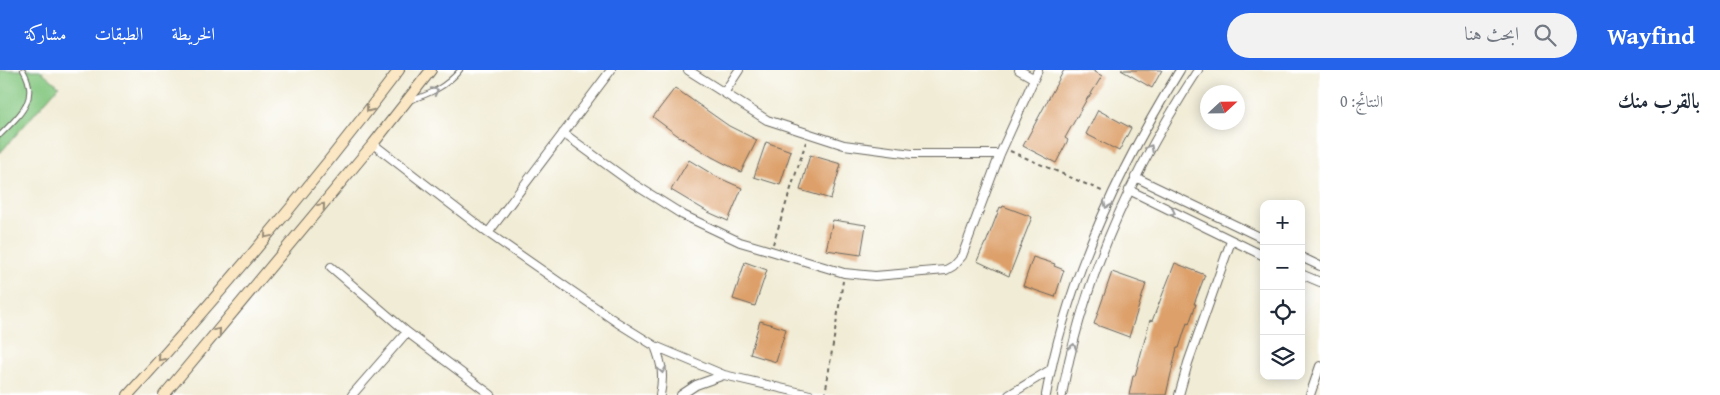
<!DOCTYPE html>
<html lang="ar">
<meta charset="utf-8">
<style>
:root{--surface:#fff;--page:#f2f2f3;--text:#1f2937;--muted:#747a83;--line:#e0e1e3;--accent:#2563eb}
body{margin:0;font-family:"Gentium Book Plus",Amiri,serif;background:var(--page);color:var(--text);direction:rtl}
.controls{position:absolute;right:15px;bottom:15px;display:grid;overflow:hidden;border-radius:10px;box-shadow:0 2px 12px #0003}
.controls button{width:45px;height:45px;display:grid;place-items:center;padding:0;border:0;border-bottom:1px solid var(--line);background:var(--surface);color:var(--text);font:25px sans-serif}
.compass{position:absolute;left:1200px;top:15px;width:45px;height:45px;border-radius:50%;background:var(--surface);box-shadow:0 2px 12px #0003;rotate:68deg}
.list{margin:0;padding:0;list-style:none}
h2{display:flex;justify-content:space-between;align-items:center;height:65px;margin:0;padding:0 20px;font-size:21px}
h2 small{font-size:16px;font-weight:400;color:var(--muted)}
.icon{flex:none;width:28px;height:28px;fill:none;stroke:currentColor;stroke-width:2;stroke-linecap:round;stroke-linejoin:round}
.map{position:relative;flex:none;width:1320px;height:325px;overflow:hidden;direction:ltr}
header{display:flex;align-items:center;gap:30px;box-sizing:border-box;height:70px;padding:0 25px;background:var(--accent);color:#fff}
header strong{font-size:24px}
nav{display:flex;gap:28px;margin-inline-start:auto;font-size:18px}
.search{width:350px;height:45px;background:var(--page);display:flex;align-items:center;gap:12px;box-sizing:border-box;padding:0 18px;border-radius:28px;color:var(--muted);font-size:19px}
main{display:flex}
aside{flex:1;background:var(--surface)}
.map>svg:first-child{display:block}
.green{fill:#84c780;stroke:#50724e}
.building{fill:#dda06a}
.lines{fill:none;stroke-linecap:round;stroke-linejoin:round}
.lane-casing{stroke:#67655d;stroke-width:6}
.street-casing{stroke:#67655d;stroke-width:10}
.secondary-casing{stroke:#67655d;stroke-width:12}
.path{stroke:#67655d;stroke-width:2;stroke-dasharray:4 4;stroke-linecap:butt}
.lane{stroke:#fff;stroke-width:4}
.street{stroke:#fff;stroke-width:8}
.secondary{stroke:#fbe7c3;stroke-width:10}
.oneway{stroke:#999}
.oneway2{stroke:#978c78}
</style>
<header>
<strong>Wayfind</strong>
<div class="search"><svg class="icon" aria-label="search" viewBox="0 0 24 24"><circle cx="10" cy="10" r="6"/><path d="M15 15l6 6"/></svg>ابحث هنا</div>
<nav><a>الخريطة</a><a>الطبقات</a><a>مشاركة</a></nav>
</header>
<main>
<aside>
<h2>بالقرب منك<small>النتائج: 0</small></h2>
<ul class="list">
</ul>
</aside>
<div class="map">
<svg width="1320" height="325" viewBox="0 0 1320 325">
<rect width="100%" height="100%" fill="#fff"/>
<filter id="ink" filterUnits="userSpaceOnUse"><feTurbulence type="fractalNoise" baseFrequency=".02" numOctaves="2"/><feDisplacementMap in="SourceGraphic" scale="10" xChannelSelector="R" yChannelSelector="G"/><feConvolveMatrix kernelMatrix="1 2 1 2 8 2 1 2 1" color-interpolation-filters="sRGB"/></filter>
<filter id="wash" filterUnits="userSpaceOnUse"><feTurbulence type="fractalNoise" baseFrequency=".0096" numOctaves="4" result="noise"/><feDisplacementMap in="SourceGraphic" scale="20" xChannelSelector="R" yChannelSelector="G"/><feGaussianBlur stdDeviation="1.12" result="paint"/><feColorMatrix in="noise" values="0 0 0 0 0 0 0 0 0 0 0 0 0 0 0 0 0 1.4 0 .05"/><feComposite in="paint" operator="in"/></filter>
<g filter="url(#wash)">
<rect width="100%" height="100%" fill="#f1ecd5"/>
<path class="green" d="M0,0H40L59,16L0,83Z"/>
<g id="blocks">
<path class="building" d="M1064,0H1092L1102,6L1089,27H1088L1065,68L1068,70L1056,93L1023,76Z
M1121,0H1162L1152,18Z
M675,18L729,56L757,70L741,102L712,87L677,65L653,47Z
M1098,40L1131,58L1119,81L1086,64Z
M766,72L791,81L780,115L754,107Z
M810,85L841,94L831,129L800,120Z
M689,90L717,107L742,118L728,151L708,142L671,120Z
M1003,136L1032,147L1009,206L977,191L985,173H986L1000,137L1002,138Z
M833,150L866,155L861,185L826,180Z
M1033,187L1055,194L1054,196L1064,200L1055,227L1023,216Z
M745,192L767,200L755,236L733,229Z
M1175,193L1205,205L1194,234H1196L1189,254L1187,253L1179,278H1177L1166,325H1129L1133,306H1135L1150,250L1152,251Z
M1112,202L1146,214L1129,267L1094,254Z
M760,251L786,259L776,292L750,284Z"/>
</g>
</g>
<g filter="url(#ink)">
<use href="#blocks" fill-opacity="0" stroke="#67655d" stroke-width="1"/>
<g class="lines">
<defs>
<path id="lane" d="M409,31C430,24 446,17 460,0
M0,65C20,45 40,29 23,0"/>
<path id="street" d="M688,0L767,50L844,75L912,84H1000
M1019,0L1033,8
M724,23L739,0
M563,63L629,111L683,145L740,172L771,181L844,203L875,206L946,200L953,196L962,186L1000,84L1038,0
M373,74L488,163L618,253L655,276L724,305L810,325
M1135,107L1264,169
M1129,120L1264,186
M488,163L611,0
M1301,187L1320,196
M331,197L407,262L491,325
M1301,204L1320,212
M655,276C662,294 664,306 660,325
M352,325L407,262
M681,325L696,315L724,305
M1009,325L1050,300
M1046,325C1067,208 1118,100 1180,0
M1062,325C1083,208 1133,99 1198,0
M1179,325L1188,293L1231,171
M1310,325L1320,296"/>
<path id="secondary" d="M128,325C223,221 314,113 399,0
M164,325L373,74L431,0"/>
</defs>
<use href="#lane" class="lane-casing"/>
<use href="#street" class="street-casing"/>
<use href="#secondary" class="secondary-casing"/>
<path class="path" d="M1010,81L1104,122
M773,174L806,72
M825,325L843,211"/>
<use href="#lane" class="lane"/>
<use href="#street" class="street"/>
<use href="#secondary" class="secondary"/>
</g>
<defs><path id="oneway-chevron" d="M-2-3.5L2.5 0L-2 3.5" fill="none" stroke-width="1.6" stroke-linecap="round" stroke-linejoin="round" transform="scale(1.25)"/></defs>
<g class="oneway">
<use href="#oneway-chevron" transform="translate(435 21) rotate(-27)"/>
<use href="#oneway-chevron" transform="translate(1150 78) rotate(-62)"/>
<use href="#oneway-chevron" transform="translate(1107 135) rotate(114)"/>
<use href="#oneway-chevron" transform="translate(1172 142) rotate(27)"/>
<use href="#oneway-chevron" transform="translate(1073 277) rotate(-76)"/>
<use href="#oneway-chevron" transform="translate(662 300) rotate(81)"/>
</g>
<g class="oneway2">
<use href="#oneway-chevron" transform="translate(369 39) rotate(128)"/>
<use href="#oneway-chevron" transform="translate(322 136) rotate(-50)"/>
<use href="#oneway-chevron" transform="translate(267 165) rotate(130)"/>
<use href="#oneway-chevron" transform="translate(218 261) rotate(-50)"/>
<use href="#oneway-chevron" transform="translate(161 288) rotate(132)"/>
</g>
</g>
</svg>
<div class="controls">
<button>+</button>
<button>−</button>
<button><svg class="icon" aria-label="locate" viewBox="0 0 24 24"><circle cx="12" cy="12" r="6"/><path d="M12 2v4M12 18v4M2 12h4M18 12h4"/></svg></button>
<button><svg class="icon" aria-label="layers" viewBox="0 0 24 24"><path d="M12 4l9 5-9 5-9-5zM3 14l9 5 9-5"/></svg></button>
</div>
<svg class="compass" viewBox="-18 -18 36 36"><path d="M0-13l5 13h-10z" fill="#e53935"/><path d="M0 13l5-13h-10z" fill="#747a83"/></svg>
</div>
</main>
